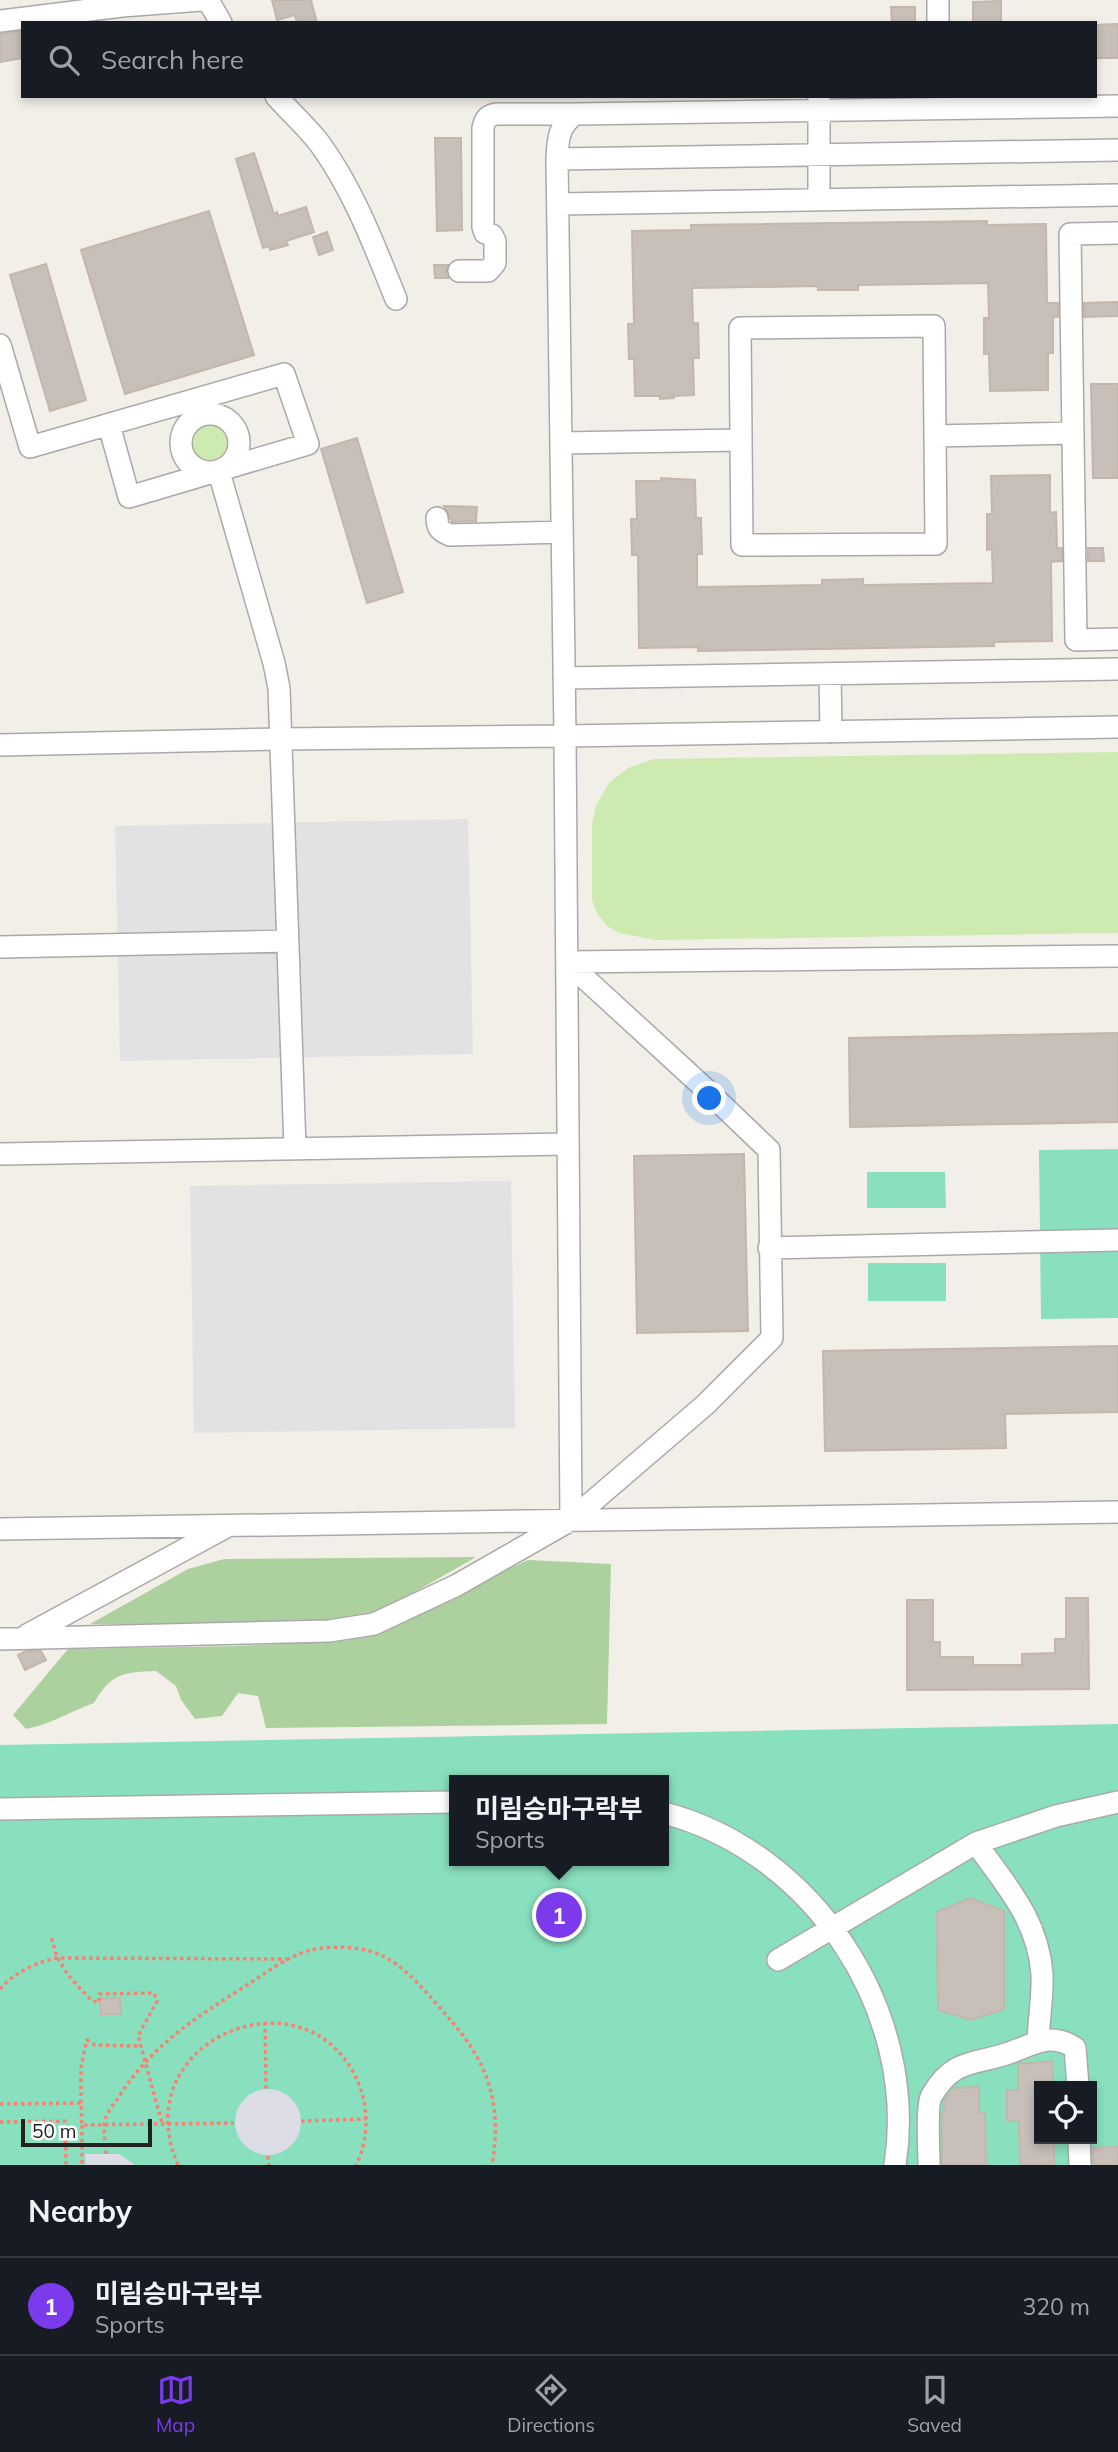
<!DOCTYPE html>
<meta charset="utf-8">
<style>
:root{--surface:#171b24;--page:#242831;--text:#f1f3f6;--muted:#9ea1a6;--line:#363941;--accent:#7c3aed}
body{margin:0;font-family:Mulish,"Noto Sans KR",sans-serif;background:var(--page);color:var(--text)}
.controls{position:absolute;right:21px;bottom:21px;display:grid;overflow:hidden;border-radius:0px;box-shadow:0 4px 10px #0003}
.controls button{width:63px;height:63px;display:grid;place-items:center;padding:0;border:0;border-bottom:2px solid var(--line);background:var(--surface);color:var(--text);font:35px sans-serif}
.scale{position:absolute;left:21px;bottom:18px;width:131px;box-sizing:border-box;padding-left:7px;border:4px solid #222;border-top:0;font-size:19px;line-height:24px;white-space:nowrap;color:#222;-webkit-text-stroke:5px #fff;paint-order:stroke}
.you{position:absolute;left:710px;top:1099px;width:24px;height:24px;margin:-18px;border:5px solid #fff;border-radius:50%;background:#1a73e8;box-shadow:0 0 0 10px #1a73e833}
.badge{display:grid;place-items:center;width:46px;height:46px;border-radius:50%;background:var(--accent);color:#fff;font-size:23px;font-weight:700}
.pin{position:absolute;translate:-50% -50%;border:4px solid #fff;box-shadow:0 2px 7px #0006}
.popup{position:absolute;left:449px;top:1775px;width:220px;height:91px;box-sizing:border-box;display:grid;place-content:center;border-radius:0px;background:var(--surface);filter:drop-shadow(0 2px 5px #0005);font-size:23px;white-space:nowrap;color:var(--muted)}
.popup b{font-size:26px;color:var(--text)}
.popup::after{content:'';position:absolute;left:50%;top:100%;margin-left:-14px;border:14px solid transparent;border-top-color:var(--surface)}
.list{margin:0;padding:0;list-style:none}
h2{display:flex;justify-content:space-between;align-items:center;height:91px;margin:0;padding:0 28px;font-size:30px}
h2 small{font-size:23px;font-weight:400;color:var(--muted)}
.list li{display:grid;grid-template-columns:46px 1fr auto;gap:21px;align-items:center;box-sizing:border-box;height:98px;padding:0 28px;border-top:2px solid var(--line)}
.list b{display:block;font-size:26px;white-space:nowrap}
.list p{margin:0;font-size:23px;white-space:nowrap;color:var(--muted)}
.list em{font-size:23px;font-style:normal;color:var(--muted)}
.icon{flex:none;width:38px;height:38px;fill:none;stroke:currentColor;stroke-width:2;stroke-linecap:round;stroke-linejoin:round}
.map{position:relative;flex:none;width:1118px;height:2165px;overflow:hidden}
.search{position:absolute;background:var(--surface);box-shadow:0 4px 10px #0003;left:21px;right:21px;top:21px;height:77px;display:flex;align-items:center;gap:18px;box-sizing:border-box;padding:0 24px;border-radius:0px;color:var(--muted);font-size:26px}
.sheet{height:189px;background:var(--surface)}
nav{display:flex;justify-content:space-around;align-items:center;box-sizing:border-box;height:98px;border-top:2px solid var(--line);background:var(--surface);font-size:19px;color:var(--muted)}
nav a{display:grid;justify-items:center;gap:4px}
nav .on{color:var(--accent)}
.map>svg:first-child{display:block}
.grass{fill:#cdebb0}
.forest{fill:#add19e}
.pitch{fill:#88e0be;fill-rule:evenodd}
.parking{fill:#e2e2e2}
.plaza{fill:#dddde8}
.building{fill:#c7bfb8;stroke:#c4b6ab;stroke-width:2}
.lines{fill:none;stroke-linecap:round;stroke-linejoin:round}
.minor-casing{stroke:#a9a9a9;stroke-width:24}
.path{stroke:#fa8072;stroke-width:3.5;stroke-dasharray:3.5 3.5;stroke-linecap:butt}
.minor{stroke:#fff;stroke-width:21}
</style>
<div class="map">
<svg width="1118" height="2165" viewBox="0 0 1118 2165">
<rect width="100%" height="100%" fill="#f2efe9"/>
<path class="grass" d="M190 442a19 19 0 1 1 38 0a19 19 0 1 1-38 0Z
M1118,752V933L656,940L619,933L607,926L598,915L592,900V824L596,805L610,782L628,768L653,759Z"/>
<path class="forest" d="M476,1557L378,1613L333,1624H90L188,1569L224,1559Z
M528,1560L611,1564L607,1724L266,1728L258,1696L238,1693L222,1716L195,1719L181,1700L176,1686L156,1671C124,1672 111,1673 94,1703C71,1711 49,1725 26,1729L13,1715L68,1649L237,1646L331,1641L380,1629Z"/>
<path class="pitch" d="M1118,1149V1318L1041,1319L1039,1150Z
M867,1172H945L946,1208H867Z
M868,1263H946V1301H868Z
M1118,1724V2165H0V1745ZM454,1780H664V1861H454ZM1039,2086H1092V2139H1039Z"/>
<path class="parking" d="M468,819L473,1054L120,1061L115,826Z
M511,1181L515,1428L194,1433L190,1186Z"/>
<path class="plaza" d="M235 2122a33 33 0 1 1 66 0a33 33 0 1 1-66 0Z
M85,2154H119L135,2165H86Z"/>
<path class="building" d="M272,0H311L317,23H297L295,15L277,20Z
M1001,1V23H973V2Z
M891,7H915V23H892Z
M1118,24V58H1095V25Z
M23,31V58L0,62V34Z
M435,138H461L462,230L437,231Z
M254,153L274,214L277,212L278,216L306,207L314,232L286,241L288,245L270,250L269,246L263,248L236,159Z
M209,211L254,355L125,394L81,250Z
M987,221V225L1046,224L1047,303H1058V317H1053V353H1048V390L990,391L989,354H984V318H989L988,283L858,285V290H818V286L692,288L693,323H698L699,358H693L694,395L674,396V398L660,399V396H635L634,359H629L628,324H634L632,231L691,230V225Z
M327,232L333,250L319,255L313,237Z
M46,264L86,400L50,411L10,275Z
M434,265H448L446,272L448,278H435Z
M1118,302V316L1084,317V303Z
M1091,384H1118V478H1093Z
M357,438L403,592L367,603L321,449Z
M1050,475V513L1056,512L1057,548H1062V561L1051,562L1052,641L994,642V646L698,651V647L639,648L638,555H632L631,519H637L636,481H661V478L695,480L696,518H701L702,554H697V587L822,585V580L863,579V585L993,583L992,549L987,550V514H992L991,476Z
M444,506L477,507L476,521L452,522Z
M1088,548H1103L1104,561H1088Z
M1118,1033V1122L850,1127L849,1038Z
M744,1154L748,1331L637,1333L634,1156Z
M1118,1346V1412L1005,1414L1006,1448L825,1451L823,1351Z
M1066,1598H1088L1089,1689L907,1690V1600H933V1642H940V1657H973V1665H1022V1654L1055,1653V1639H1066Z
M26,1651H41L46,1660L25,1670L18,1655Z
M970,1898L1004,1911V2009L971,2020L938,2010L937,1912Z
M120,1998L121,2014H101L100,1999Z
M1052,2061L1053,2086H1039V2139H1054V2165H1020L1019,2121H1007V2090H1018V2064Z
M979,2087V2113H985L986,2165H942V2112H944V2101L954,2088Z
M1118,2147V2165H1093L1092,2148Z"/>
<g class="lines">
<defs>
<path id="minor" d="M208,0L221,23
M938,0V23
M0,21L122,6L202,0
M276,96C290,112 307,127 320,144C354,191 374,245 396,299
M1118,106L575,114C558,127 558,139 557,159L565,736L1118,727
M557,159L1118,150
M819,200V98
M558,204L1118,195
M1118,233L1070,234L1076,640L1118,639
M459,271H488L495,263V241L492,235L485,233L483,227V128C485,119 487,116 496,114H575
M934,326L936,544L742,545L740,328Z
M0,345L30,447L284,374L308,444L129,497L109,425
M181 443a29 29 0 1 1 58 0a29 29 0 1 1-58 0Z
M935,436L1073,433
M561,443L741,440
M219,472L274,663L279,688L295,1148
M437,518C437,528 440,531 450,535L562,532
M830,674L831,732
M564,678L1118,669
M0,745L281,739L565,736L571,1520
M0,947L288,941
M567,962L1118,956
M0,1154L568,1144
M769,1248L1118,1240
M0,1529L1118,1512
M27,1635L226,1527
M0,1639L329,1631L374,1624L457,1585L571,1520L705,1405L772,1338L769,1150L699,1083L567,962
M0,1809L454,1802
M664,1813C814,1852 919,2012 895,2165
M778,1960L976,1843
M1038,2040C1039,2018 1043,1995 1042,1974C1038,1919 1006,1886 976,1843L1056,1816L1118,1802
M1079,2139L1080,2165
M929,2165C929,2151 926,2104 932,2095C954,2058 974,2065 1009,2053C1033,2045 1050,2031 1075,2048L1078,2086"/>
</defs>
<use href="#minor" class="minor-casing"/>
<path class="path" d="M52,1938C56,1965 74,1982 92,2001L99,2002V1994L154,1993L157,2001L138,2036L162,2123
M0,1989C14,1973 36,1962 57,1958L288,1959
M265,2022L266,2089
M81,2103V2067L87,2040L95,2045L141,2046
M0,2104L81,2103L82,2125L234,2123
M301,2121L366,2119
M0,2122L65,2121L66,2165
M82,2125V2165
M106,2154C106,2143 102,2128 106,2117C109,2109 116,2102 120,2095C153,2044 197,2017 247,1985C266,1973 285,1958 307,1951C326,1946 351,1946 370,1951C404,1961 430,1997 453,2023C490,2066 502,2108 492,2165
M268,2156L269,2165
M178,2165C122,2038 312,1962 360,2087C369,2112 368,2141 356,2165"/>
<use href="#minor" class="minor"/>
</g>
</svg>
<div class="controls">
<button><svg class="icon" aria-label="locate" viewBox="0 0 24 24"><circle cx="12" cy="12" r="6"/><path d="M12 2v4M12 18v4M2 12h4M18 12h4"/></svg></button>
</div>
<div class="scale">50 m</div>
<div class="you"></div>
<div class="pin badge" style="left:559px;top:1915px">1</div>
<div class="popup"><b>미림승마구락부</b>Sports</div>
<div class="search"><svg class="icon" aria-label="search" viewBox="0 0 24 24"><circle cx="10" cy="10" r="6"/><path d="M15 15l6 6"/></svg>Search here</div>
</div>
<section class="sheet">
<h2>Nearby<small></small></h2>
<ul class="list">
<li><span class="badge">1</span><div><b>미림승마구락부</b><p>Sports</p></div><em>320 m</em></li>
</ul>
</section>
<nav>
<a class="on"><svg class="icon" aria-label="map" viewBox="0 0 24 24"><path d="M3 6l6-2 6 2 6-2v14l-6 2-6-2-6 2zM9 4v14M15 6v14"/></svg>Map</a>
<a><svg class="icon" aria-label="directions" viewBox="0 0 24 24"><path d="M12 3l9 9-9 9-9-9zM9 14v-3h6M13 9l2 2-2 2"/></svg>Directions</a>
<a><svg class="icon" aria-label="saved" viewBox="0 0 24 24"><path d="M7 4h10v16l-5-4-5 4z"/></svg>Saved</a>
</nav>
